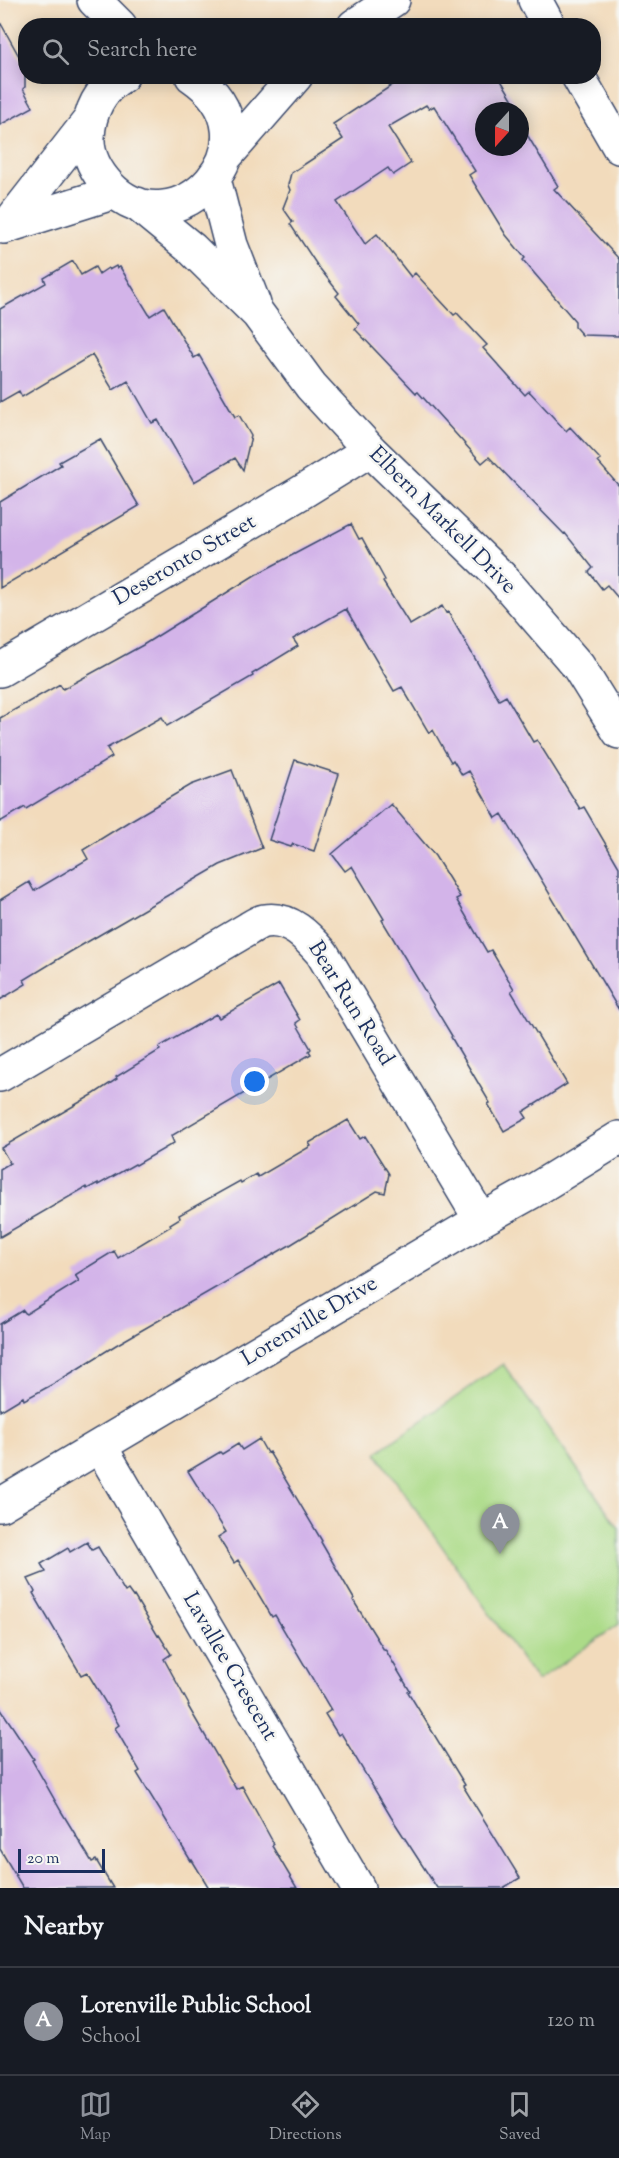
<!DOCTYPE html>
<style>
:root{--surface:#171b24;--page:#20242c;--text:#f1f3f6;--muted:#9ea1a6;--line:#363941;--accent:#8c9099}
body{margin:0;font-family:"Sorts Mill Goudy",serif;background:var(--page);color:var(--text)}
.compass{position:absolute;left:475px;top:102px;width:54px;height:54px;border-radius:50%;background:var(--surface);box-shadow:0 3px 15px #0003;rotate:201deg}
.scale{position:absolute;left:18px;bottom:15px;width:87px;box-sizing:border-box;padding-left:6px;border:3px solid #1b2f5e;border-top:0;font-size:16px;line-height:21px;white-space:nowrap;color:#1b2f5e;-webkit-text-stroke:4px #f6f6f2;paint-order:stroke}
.you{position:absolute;left:255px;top:1082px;width:21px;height:21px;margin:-15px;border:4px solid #fff;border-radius:50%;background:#1a73e8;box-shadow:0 0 0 9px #1a73e833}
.badge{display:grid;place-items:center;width:39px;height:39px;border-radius:50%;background:var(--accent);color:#fff;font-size:20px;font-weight:700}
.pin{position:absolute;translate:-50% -50px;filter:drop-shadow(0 2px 3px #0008)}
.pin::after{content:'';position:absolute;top:32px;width:21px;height:18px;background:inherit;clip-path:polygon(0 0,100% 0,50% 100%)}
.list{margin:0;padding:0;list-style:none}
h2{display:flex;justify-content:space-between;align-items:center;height:78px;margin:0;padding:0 24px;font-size:26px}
h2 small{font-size:20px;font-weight:400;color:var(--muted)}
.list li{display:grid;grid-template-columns:39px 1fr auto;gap:18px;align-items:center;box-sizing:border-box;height:108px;padding:0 24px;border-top:2px solid var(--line)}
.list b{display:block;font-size:22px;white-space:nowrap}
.list p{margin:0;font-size:20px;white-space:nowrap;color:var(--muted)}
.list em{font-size:20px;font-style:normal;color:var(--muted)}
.icon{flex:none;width:33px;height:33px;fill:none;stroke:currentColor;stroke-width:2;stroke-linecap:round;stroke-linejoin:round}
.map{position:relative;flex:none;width:619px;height:1888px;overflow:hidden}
.search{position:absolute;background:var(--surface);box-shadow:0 3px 15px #0003;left:18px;right:18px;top:18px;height:66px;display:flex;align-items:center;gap:15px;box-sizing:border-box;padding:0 21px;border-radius:24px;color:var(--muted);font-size:22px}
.sheet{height:186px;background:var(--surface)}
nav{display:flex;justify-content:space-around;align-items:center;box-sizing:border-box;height:84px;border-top:2px solid var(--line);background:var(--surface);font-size:16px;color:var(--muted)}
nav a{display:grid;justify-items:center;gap:3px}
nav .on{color:var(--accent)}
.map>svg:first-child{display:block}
.green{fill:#acdb88;stroke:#648573;stroke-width:1.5}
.building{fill:#d3b4e9}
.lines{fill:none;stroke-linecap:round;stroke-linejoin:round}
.minor-casing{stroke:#3b496c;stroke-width:36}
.minor{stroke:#fff;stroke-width:33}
.labels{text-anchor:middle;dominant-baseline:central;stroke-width:5;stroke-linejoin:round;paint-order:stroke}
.street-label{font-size:22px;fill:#1b2f5e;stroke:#f6f6f2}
</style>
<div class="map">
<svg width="619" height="1888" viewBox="0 0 619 1888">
<rect width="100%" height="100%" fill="#f6f6f2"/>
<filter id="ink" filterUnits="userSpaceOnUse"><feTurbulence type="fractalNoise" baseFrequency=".0167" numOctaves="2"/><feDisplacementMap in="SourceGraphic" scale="12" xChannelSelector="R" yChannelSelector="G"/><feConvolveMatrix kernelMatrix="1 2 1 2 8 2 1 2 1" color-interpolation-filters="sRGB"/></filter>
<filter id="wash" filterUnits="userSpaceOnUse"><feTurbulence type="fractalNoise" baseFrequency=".008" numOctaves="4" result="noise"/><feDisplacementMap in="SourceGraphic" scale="24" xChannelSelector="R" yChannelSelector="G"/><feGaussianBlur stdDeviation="1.35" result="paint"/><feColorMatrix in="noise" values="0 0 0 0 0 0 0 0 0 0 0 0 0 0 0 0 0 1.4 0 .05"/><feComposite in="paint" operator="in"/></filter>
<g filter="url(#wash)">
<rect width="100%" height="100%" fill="#f2dbbc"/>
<path class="green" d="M503,1364L619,1528V1624L537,1681L376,1453Z"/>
<g id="blocks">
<path class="building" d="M0,22L25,67V87L23,89L33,107L0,125Z
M406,76H491L493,80L499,77L516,105L511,108L513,111H484V147H520V123L558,186L554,189L619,259V336L582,335L575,327V321L523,260L525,258L506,235L469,175L475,171L434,106L429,109L426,105L388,127L411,163L393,175L388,168L337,202L365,244L377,234L411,277L415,273L454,315L457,313L487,345L483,348L525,395L529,391L566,431L570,427L601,460L598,462L619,486V599L607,585L602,589L589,572L593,568L565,533L564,534L489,457L482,463L418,392L416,393L355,329L359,324L336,296L339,293L317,265L290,224L293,222L283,208L290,190L288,185L291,173L343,139L333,124Z
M73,261L81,275L95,267L99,274L108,268L109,270L116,266L117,268L120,267L150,316L164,307L194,358L199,355L235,417L239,415L251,436L243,470L235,458L194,482L158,420L152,423L128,381L113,390L92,355L22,397L19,391L0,402V309L46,283L44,278Z
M100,439L139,506L0,588V502L61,465L59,462Z
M351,524L359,539L362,538L385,580L383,582L410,625L442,606L446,613L448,612L499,700L506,696L533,742L537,740L580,809L584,807L619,867V1010L502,814L496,818L469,771L462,775L453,760L451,762L433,730L429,733L402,687L394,691L346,609L293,639L298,646L252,674L253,676L167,726L162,717L107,748L112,757L26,809L25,807L0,822V718L60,684L63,689L143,645L255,575Z
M295,760L339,774L314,851L293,844L291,847L269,840Z
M232,770L262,848L220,865L70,952L24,980L26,984L0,1000V900L29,882L34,891L88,859L83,850L128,822L191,785Z
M391,804L435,856L451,882L460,897L456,899L487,952L491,950L514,989L511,991L567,1084L523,1112L527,1118L504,1131L488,1104L490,1103L451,1037L452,1036L382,920L384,919L352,866L345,871L332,854Z
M279,984L300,1020L296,1023L311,1049L309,1051L311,1054L171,1136L174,1143L136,1165L135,1164L98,1185V1183L87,1189L86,1187L0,1237V1169L10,1163L1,1148L94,1094L117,1079L116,1077L160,1050L159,1047L216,1014L219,1018Z
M348,1120L360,1139L365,1136L389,1174L385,1193L377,1191L290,1245L116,1345L55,1383L24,1400L23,1397L0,1411V1324L23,1310L26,1314L79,1281L75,1275L114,1251L118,1258L171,1226L170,1224L180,1218L179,1215L240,1181L241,1183L256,1174L258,1177L311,1146L309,1143Z
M259,1439L267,1453L269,1452L322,1541L321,1542L354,1599L353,1600L384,1650L385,1649L410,1691L408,1692L465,1785L463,1786L520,1878L503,1888H437L391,1817L341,1733L338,1735L325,1714L331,1710L275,1615L272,1617L238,1560L234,1563L218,1537L226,1532L188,1471L220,1452L222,1454L238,1444L242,1450Z
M87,1542L92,1550L98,1547L125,1592L128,1590L133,1597L134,1596L158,1636L159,1635L171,1654L164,1659L189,1705L188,1706L236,1789L242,1786L274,1844L272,1846L297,1888H209L192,1860L191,1861L137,1773L140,1771L115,1728L119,1725L87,1672L81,1675L33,1593L35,1592L28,1579L46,1572L41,1564L68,1548L70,1552Z
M0,1708L34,1759L32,1760L61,1811L92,1862L96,1860L113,1888H23L0,1849Z"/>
</g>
</g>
<g filter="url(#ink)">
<use href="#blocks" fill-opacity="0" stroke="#3b496c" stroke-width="1.5"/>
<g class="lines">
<defs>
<path id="minor" d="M94,0L120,26
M535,0L549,26
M354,26L393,0
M122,76C100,89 89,112 88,137C87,155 97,173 109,186C174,255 287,141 192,76
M578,76L619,147
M226,156L296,76
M214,179L231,245L254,304
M137,204L192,249L258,314L311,386L370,450L501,577L578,666L619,732
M7,226L89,121
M4,227L115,192
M0,670L302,492L370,450
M0,1075L248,929C253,926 260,921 265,921C290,917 308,937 322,953L481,1220
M100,1446L358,1888
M0,1505L481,1220L533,1191L619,1138"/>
</defs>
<use href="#minor" class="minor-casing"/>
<use href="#minor" class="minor"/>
</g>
</g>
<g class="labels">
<g class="street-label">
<text transform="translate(442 521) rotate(45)">Elbern Markell Drive</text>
<text transform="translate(185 561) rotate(-30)">Deseronto Street</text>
<text transform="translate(350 1004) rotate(58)">Bear Run Road</text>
<text transform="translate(310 1322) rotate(-31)">Lorenville Drive</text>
<text transform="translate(229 1667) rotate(60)">Lavallee Crescent</text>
</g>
</g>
</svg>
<svg class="compass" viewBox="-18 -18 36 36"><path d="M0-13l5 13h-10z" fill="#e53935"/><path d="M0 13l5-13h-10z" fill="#9ea1a6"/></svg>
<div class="scale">20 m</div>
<div class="you"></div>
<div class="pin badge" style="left:500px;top:1554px">A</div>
<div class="search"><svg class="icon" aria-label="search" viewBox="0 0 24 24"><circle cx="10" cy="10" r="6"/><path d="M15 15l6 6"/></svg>Search here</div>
</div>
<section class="sheet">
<h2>Nearby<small></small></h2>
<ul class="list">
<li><span class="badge">A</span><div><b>Lorenville Public School</b><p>School</p></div><em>120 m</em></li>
</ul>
</section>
<nav>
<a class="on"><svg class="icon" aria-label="map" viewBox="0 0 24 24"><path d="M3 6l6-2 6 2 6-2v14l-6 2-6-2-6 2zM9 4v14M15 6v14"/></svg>Map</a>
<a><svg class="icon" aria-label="directions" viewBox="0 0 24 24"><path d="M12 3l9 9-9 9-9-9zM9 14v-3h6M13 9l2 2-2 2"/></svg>Directions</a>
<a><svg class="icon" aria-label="saved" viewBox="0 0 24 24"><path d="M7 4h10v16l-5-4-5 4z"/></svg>Saved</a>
</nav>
